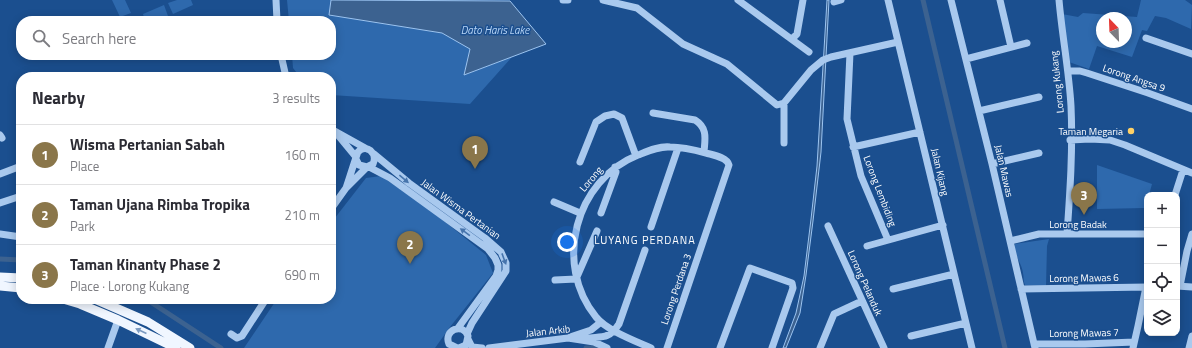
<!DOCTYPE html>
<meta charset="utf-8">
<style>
:root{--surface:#fff;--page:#f7f7f7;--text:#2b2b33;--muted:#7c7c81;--line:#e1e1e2;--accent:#8a764a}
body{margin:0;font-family:"Titillium Web",sans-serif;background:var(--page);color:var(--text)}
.controls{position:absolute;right:12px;bottom:12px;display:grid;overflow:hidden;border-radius:8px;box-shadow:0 2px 10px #0003}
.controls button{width:36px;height:36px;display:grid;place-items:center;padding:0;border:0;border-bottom:1px solid var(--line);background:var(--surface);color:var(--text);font:20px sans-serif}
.compass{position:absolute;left:1096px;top:12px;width:36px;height:36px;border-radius:50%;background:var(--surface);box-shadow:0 2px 10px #0003;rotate:337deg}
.you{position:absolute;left:567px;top:242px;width:14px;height:14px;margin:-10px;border:3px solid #fff;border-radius:50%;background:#1a73e8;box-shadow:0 0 0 6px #1a73e833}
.badge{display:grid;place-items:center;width:26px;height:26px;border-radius:50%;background:var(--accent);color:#fff;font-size:13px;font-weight:700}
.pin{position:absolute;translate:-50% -33px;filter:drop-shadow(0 1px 2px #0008)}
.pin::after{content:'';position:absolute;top:21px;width:14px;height:12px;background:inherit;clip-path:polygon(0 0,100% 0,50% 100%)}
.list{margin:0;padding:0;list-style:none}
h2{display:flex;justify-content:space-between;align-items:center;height:52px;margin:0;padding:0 16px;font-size:17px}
h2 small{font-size:13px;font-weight:400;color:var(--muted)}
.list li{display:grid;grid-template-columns:26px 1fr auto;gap:12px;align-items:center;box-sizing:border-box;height:60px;padding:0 16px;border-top:1px solid var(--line)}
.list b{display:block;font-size:15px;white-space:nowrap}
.list p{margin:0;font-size:13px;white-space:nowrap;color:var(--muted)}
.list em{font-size:13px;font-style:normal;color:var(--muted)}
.icon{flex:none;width:22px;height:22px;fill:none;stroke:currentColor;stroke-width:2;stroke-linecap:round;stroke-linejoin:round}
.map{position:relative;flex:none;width:1192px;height:348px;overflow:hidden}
.search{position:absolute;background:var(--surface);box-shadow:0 2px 10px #0003;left:16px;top:16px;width:320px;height:44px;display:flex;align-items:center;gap:10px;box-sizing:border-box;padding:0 14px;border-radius:16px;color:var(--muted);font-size:15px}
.panel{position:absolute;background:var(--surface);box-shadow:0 2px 10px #0003;left:16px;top:72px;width:320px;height:232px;border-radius:16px}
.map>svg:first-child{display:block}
.green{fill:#2e69ad;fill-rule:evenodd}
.water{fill:#3c6290;stroke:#9cc4f0}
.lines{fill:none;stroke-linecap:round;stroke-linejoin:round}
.canal{stroke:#3c6290;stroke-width:5}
.minor{stroke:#a9c9ee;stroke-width:7}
.major{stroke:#f0f6ff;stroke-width:9}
.oneway{fill:#4674ac}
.oneway2{fill:#7b9ac1}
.poi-dot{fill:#ffd166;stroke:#1b4f8f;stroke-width:1.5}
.labels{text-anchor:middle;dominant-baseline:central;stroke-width:3;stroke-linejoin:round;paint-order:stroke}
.street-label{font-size:10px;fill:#fff;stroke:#1b4f8f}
.poi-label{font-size:10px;fill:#fff;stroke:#1b4f8f;text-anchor:end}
.water-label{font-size:11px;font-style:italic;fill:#b5d3f5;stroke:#1b4f8f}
.neighbourhood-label{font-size:11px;letter-spacing:1px;fill:#fff;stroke:#1b4f8f}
</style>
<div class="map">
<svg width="1192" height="348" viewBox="0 0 1192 348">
<rect width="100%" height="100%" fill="#1b4f8f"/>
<path class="green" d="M112,0H125L131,13L120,17Z
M177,0H191L193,5L173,14L168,3Z
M287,0H331L330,15L442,33L471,49L464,75L512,57L470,104L331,95V77H300L293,68L292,55H331V21H289Z
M1141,0H1185L1192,5L1191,29L1166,18L1155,16L1147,31L1142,30L1132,57L1097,46L1089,69L1069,62L1062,14L1078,17L1083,13L1137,17ZM1102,18H1126V42H1102Z
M164,5L168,16L157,21H145L143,14Z
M1097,165L1152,184L1149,195H1147L1144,208L1097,209Z
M381,176L428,208L486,255L493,273L450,327L435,348H244L277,299H331V223L366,178Z
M1049,239L1047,246L1046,286L1025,285C1023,281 1024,277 1023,273C1022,263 1013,255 1015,244Z"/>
<path class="water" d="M331,0L510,1L546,44L464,75L470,49L442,33L329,15Z
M827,0H829L821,152L813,221L806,275L800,313L786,348H783L796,313L804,276L811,219L817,166Z"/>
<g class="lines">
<path class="canal" d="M923,0L1005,348
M0,259L21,260
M146,299L221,348
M586,348H599"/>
<path class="minor" d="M276,0L277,21
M563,0H568
M603,0L637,8L683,44L727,64L777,105L784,103
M738,0L809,52
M888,0L972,348
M951,0L992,164L1035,348
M1000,0L1011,47
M1059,0C1062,35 1069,71 1071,106C1073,149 1070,192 1067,234
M834,2L841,0
M1146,38L1192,54
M792,39L797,34L803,0
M850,53L847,119L861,176L888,240
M281,55L286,77
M966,59L1027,43
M1068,71H1080L1087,73L1148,93L1192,109
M979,111L1039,97
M653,113L695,120C708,128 705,139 704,152
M331,129L367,149
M337,134L356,157
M0,135L2,138
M1070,140L1090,139L1110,140L1125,145L1192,173
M784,143V103L811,70L823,60L831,57L898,42
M853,147L920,132
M374,154L409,183L485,238L501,252L506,263V271L472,323L467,334
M580,162L596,122L605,116L614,114L622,118L636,156
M992,164L1039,153
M369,167L390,178L488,249L495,258L498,265V270L496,276L458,328
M0,174L21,166
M346,188C348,183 357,153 358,152C366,143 378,153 373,164L367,167L359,165L356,159
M1175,195L1183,170
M554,202L580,213
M0,203L21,196
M331,209L346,188L367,167
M601,213L616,172L615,167
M828,226L884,348
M651,227L678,148
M0,234L21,237
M1010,241L1039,234H1147
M867,246L943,225
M555,280L576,279L597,231
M1177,286L1192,287
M1180,286L1187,251L1192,234
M893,289L954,274
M1021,289L1147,287
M231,334L237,338L242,336L266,299
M911,336L966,323
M570,337L591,330L601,322
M468,339L472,347L482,348
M581,339C600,335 607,342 619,324L645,250
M1034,344H1085L1134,342
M108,348L118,320
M457,348L449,344C443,330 463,322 468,336L466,345L459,348
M489,348L568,338L594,342L607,348
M651,348C635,341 606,330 596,317C553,264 575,180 638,155C648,151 659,146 670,147C681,147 695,150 706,153C713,155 727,157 729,165L667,348
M720,348L750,268L792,283L793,288L772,348
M820,348L834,314L862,301
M1133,348L1138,326L1146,287
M1189,348L1192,336"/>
<path class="major" d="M0,277L21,278
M0,286L21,288
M63,299L80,304L118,320L176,348
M95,299L148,322L190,348"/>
</g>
<defs><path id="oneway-solid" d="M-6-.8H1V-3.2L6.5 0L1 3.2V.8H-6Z"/></defs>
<g class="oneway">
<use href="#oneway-solid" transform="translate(404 179) rotate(40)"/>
<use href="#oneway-solid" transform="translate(465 232) rotate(-144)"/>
<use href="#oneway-solid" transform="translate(504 259) rotate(70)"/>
</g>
<use class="oneway2" href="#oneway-solid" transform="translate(141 331) rotate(-155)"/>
<circle class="poi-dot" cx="1131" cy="131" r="4"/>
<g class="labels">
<g class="street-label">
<text transform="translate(1134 78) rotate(19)">Lorong Angsa 9</text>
<text transform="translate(1057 82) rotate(-96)">Lorong Kukang</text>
<text transform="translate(1004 171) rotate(77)">Jalan Mawas</text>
<text transform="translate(940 172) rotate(77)">Jalan Kijang</text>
<text transform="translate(591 179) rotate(-50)">Lorong</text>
<text transform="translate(880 191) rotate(69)">Lorong Lembiding</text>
<text transform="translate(461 209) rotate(36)">Jalan Wisma Pertanian</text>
<text x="1078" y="224">Lorong Badak</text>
<text transform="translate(1084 278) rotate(-1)">Lorong Mawas 6</text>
<text transform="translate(865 283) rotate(66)">Lorong Pelanduk</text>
<text transform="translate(676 289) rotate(-71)">Lorong Perdana 3</text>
<text transform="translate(548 331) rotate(-6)">Jalan Arkib</text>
<text transform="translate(1084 333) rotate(-1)">Lorong Mawas 7</text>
</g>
<g class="poi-label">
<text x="1123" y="131">Taman Megaria</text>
</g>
<g class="water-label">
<text x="495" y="30">Dato Haris Lake</text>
</g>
<g class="neighbourhood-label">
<text x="645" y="240">LUYANG PERDANA</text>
</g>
</g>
</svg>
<div class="controls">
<button>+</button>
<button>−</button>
<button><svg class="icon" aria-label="locate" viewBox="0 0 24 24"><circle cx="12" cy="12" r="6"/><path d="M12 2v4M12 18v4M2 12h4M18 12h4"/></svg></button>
<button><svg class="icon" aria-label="layers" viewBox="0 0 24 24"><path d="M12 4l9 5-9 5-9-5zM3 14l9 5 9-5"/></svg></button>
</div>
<svg class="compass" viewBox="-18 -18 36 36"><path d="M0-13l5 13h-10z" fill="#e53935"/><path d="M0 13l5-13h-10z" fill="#7c7c81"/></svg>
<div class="you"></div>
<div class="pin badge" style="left:475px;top:169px">1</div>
<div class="pin badge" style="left:410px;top:264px">2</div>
<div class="pin badge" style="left:1084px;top:215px">3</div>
<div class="search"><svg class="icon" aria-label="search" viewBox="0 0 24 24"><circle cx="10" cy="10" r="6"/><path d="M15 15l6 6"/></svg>Search here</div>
<section class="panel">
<h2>Nearby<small>3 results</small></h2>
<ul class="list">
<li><span class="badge">1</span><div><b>Wisma Pertanian Sabah</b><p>Place</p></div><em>160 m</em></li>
<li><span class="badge">2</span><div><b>Taman Ujana Rimba Tropika</b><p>Park</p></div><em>210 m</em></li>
<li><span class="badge">3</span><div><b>Taman Kinanty Phase 2</b><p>Place · Lorong Kukang</p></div><em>690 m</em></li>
</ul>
</section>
</div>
